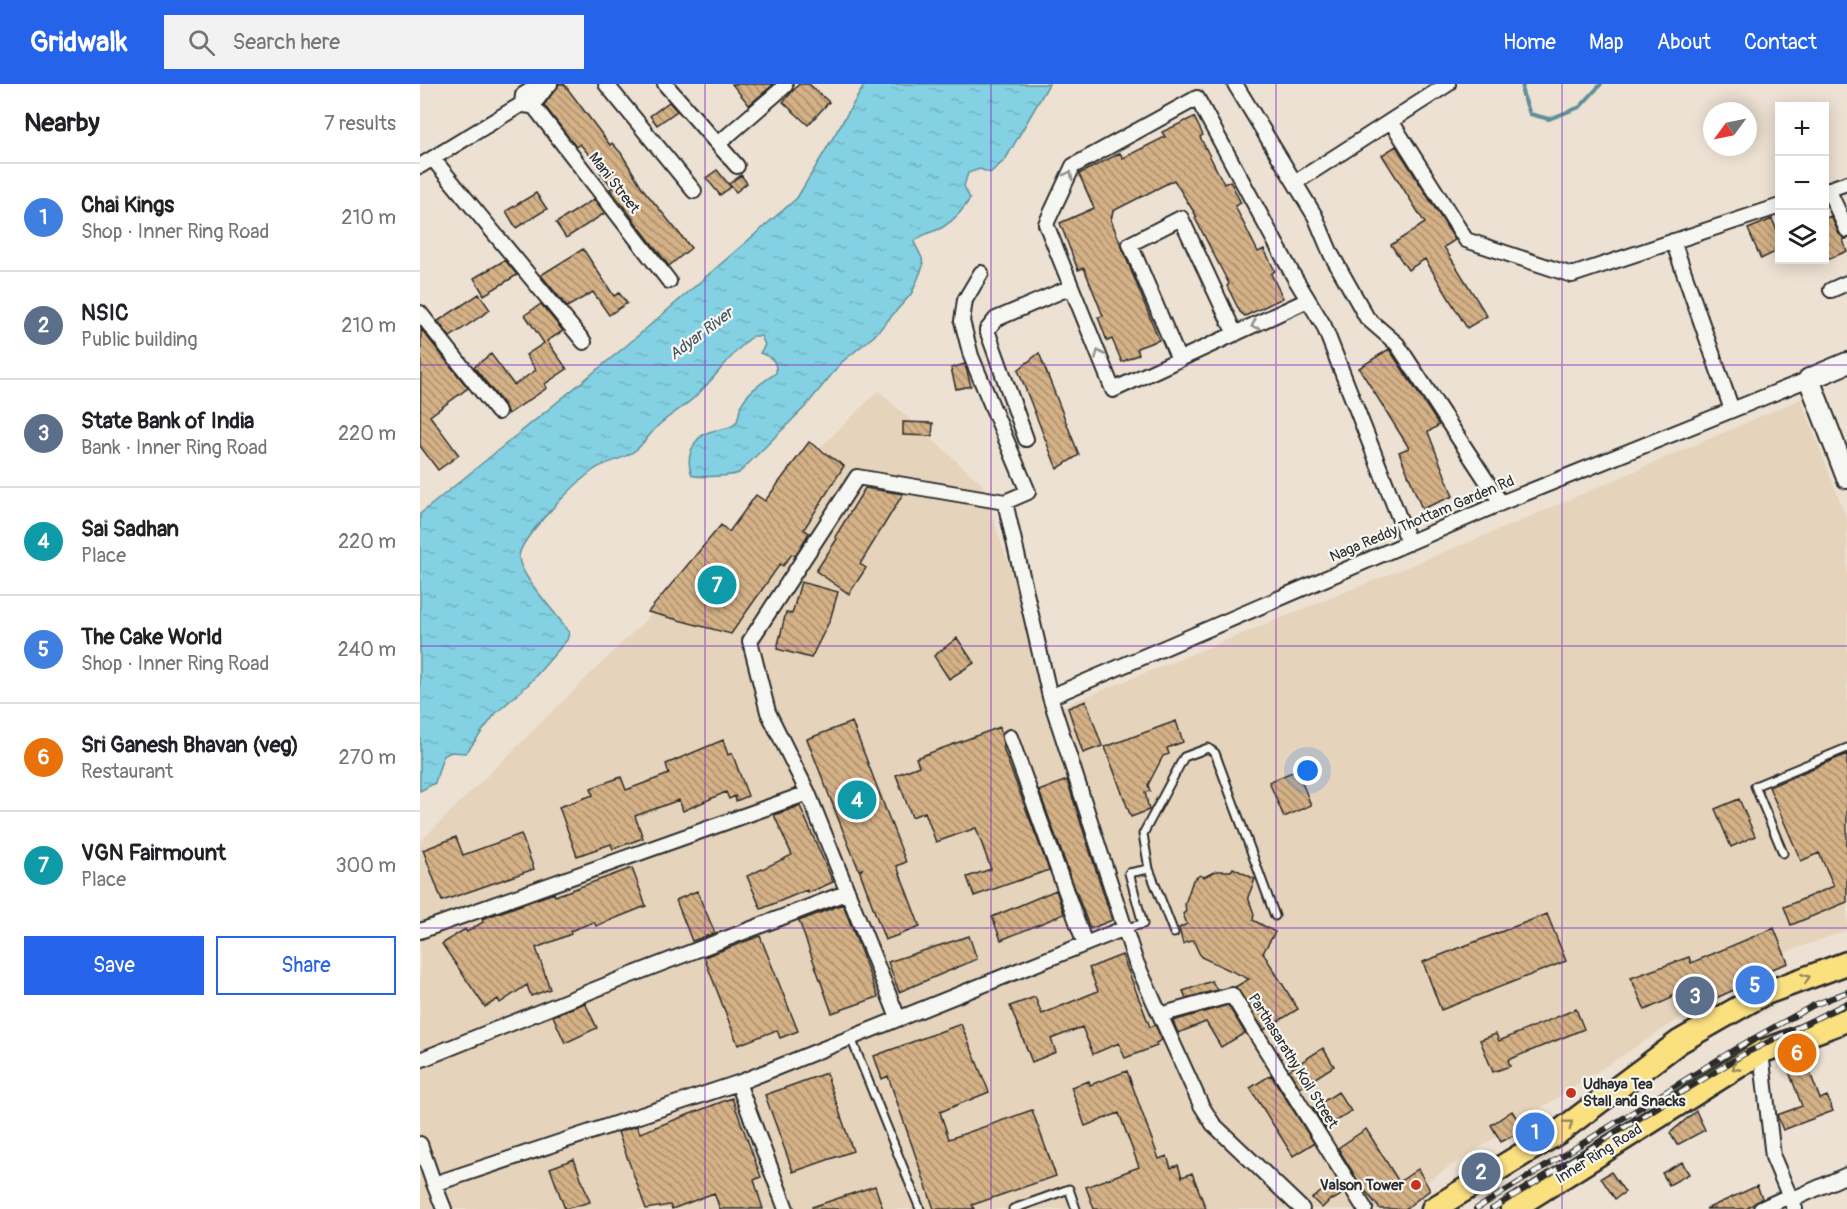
<!DOCTYPE html>
<meta charset="utf-8">
<style>
:root{--surface:#fff;--page:#f2f2f2;--text:#202124;--muted:#757577;--line:#e0e0e0;--accent:#2563eb}
body{margin:0;font-family:Pangolin,sans-serif;background:var(--page);color:var(--text)}
.controls{position:absolute;right:18px;top:18px;display:grid;overflow:hidden;border-radius:0px;box-shadow:0 3px 15px #0003}
.controls button{width:54px;height:54px;display:grid;place-items:center;padding:0;border:0;border-bottom:2px solid var(--line);background:var(--surface);color:var(--text);font:30px sans-serif}
.compass{position:absolute;left:1283px;top:18px;width:54px;height:54px;border-radius:50%;background:var(--surface);box-shadow:0 3px 15px #0003;rotate:237deg}
.you{position:absolute;left:888px;top:687px;width:21px;height:21px;margin:-15px;border:4px solid #fff;border-radius:50%;background:#1a73e8;box-shadow:0 0 0 9px #1a73e833}
.badge{display:grid;place-items:center;width:39px;height:39px;border-radius:50%;background:var(--accent);color:#fff;font-size:20px;font-weight:700}
.pin{position:absolute;translate:-50% -50%;border:3px solid #fff;box-shadow:0 2px 6px #0006}
.list{margin:0;padding:0;list-style:none}
h2{display:flex;justify-content:space-between;align-items:center;height:78px;margin:0;padding:0 24px;font-size:26px}
h2 small{font-size:20px;font-weight:400;color:var(--muted)}
.list li{display:grid;grid-template-columns:39px 1fr auto;gap:18px;align-items:center;box-sizing:border-box;height:108px;padding:0 24px;border-top:2px solid var(--line)}
.list b{display:block;font-size:22px;white-space:nowrap}
.list p{margin:0;font-size:20px;white-space:nowrap;color:var(--muted)}
.list em{font-size:20px;font-style:normal;color:var(--muted)}
.actions{display:flex;gap:12px;padding:18px 24px}
.actions a{flex:1;padding:14px 0;border:2px solid var(--accent);border-radius:0px;text-align:center;font-size:21px;color:var(--accent)}
.actions .main{background:var(--accent);color:#fff}
.icon{flex:none;width:33px;height:33px;fill:none;stroke:currentColor;stroke-width:2;stroke-linecap:round;stroke-linejoin:round}
.map{position:relative;flex:none;width:1427px;height:1125px;overflow:hidden}
header{display:flex;align-items:center;gap:36px;box-sizing:border-box;height:84px;padding:0 30px;background:var(--accent);color:#fff}
header strong{font-size:28px}
nav{display:flex;gap:33px;margin-inline-start:auto;font-size:21px}
.search{width:420px;height:54px;background:var(--page);display:flex;align-items:center;gap:15px;box-sizing:border-box;padding:0 21px;border-radius:0px;color:var(--muted);font-size:22px}
main{display:flex}
aside{flex:1;background:var(--surface)}
.map>svg:first-child{display:block}
.built{fill:#e5d3bb}
.water{fill:url(#water-ripples);stroke:#608f99;stroke-width:1.5}
.lines{fill:none;stroke-linecap:round;stroke-linejoin:round}
.stream{stroke:#608f99;stroke-width:4}
.building{fill:url(#building-back-hatch);stroke:#2b2b2b;stroke-width:1.5}
.lane-casing{stroke:#2b2b2b;stroke-width:11}
.street-casing{stroke:#2b2b2b;stroke-width:18}
.secondary-casing{stroke:#2b2b2b;stroke-width:24}
.primary-casing{stroke:#2b2b2b;stroke-width:27}
.lane{stroke:#f6f6f2;stroke-width:7}
.street{stroke:#f6f6f2;stroke-width:14}
.secondary{stroke:#f6f6f2;stroke-width:20}
.primary{stroke:#fbe080;stroke-width:22}
.rail-casing{stroke:#2b2b2b;stroke-width:6}
.rail{stroke:#f6f6f2;stroke-width:4;stroke-dasharray:11;stroke-linecap:butt}
.oneway{stroke:#90908e}
.oneway2{stroke:#938656}
.grid{fill:none;stroke:#7b2cbf;stroke-width:1.5;stroke-opacity:0.55}
.poi-dot{fill:#c8321e;stroke:#f6f6f2;stroke-width:2}
.labels{text-anchor:middle;dominant-baseline:central;stroke-width:4.5;stroke-linejoin:round;paint-order:stroke}
.street-label{font-size:15px;fill:#2b2b2b;stroke:#f6f6f2}
.poi-label{font-size:15px;font-weight:bold;fill:#2b2b2b;stroke:#f6f6f2;text-anchor:start}
.water-label{font-size:16px;font-style:italic;fill:#415459;stroke:#f6f6f2}
</style>
<header>
<strong>Gridwalk</strong>
<div class="search"><svg class="icon" aria-label="search" viewBox="0 0 24 24"><circle cx="10" cy="10" r="6"/><path d="M15 15l6 6"/></svg>Search here</div>
<nav><a>Home</a><a>Map</a><a>About</a><a>Contact</a></nav>
</header>
<main>
<aside>
<h2>Nearby<small>7 results</small></h2>
<ul class="list">
<li><span class="badge" style="background:#3f7fe0">1</span><div><b>Chai Kings</b><p>Shop · Inner Ring Road</p></div><em>210 m</em></li>
<li><span class="badge" style="background:#5c6f8a">2</span><div><b>NSIC</b><p>Public building</p></div><em>210 m</em></li>
<li><span class="badge" style="background:#5c6f8a">3</span><div><b>State Bank of India</b><p>Bank · Inner Ring Road</p></div><em>220 m</em></li>
<li><span class="badge" style="background:#0f9aa8">4</span><div><b>Sai Sadhan</b><p>Place</p></div><em>220 m</em></li>
<li><span class="badge" style="background:#3f7fe0">5</span><div><b>The Cake World</b><p>Shop · Inner Ring Road</p></div><em>240 m</em></li>
<li><span class="badge" style="background:#e8710a">6</span><div><b>Sri Ganesh Bhavan (veg)</b><p>Restaurant</p></div><em>270 m</em></li>
<li><span class="badge" style="background:#0f9aa8">7</span><div><b>VGN Fairmount</b><p>Place</p></div><em>300 m</em></li>
</ul>
<div class="actions"><a class="main">Save</a><a>Share</a></div>
</aside>
<div class="map">
<svg width="1427" height="1125" viewBox="0 0 1427 1125">
<defs>
<pattern id="water-ripples" width="26" height="14" patternUnits="userSpaceOnUse" patternTransform="scale(1.5)"><rect width="26" height="14" fill="#83d1e2"/><path d="M2 4q2-2 4 0t4 0M15 11q2-2 4 0t4 0" fill="none" stroke="#71b4c2"/></pattern>
<pattern id="building-back-hatch" width="6" height="6" patternUnits="userSpaceOnUse" patternTransform="scale(1.5)"><rect width="6" height="6" fill="#d4b186"/><path d="M-1 5l2 2M0 0l6 6M5-1l2 2" fill="none" stroke="#ac906e"/></pattern>
</defs>
<rect width="100%" height="100%" fill="#ece1d2"/>
<filter id="ink" filterUnits="userSpaceOnUse"><feTurbulence type="fractalNoise" baseFrequency=".0167" numOctaves="2"/><feDisplacementMap in="SourceGraphic" scale="12" xChannelSelector="R" yChannelSelector="G"/><feConvolveMatrix kernelMatrix="1 2 1 2 8 2 1 2 1" color-interpolation-filters="sRGB"/></filter>
<g filter="url(#ink)">
<path class="built" d="M458,307L562,400L636,625L1084,444L1381,315L1427,436V846L1358,871L964,1125H0V758Z"/>
<path class="water" d="M445,0H629L585,76L570,89L560,85L548,89L544,102L550,115C542,126 535,136 523,143C513,149 502,149 494,158L502,174L503,182L492,209L454,252L422,278L385,323L319,389C313,392 278,394 272,391C265,375 272,354 289,348C297,345 310,346 316,339C319,335 319,326 321,321C328,307 343,298 356,289C357,276 351,273 340,269L345,261L341,252H333C311,269 297,292 277,311C266,322 252,329 241,339C232,347 225,358 216,366C203,376 188,377 175,385C158,397 99,454 99,473C100,494 138,529 149,549L147,556L108,601L76,629L46,669L31,668L23,672L15,699L0,707V430L206,262L377,114Z"/>
<g class="lines">
<path class="stream" d="M1103,0L1102,8L1110,30L1129,35L1160,23L1181,0"/>
</g>
<path class="building" d="M139,0H144L190,61L192,59L201,69L223,105L271,164L249,182L190,105L193,104L180,88L182,86L160,60L156,63L124,21Z
M312,0H354L329,21Z
M379,0H389L409,18L388,41L363,18Z
M249,18L257,27L237,41L230,32Z
M774,33L783,51L780,53L804,100L810,97L821,119L815,122L838,168L844,165L855,187L851,190L863,214L825,232L820,228L807,202L809,200L775,134L777,133L754,96L693,127L691,136L739,256L717,264L719,270L702,278L692,255L687,257L678,233L683,232L664,184L658,186L640,139L674,124L659,90L700,69L703,74L745,53L742,48Z
M976,62L1035,156L1024,163L1067,232L1047,244L1005,175L988,186L971,161L1005,139L962,71Z
M297,86L311,103L300,111L286,94Z
M321,91L327,99L316,108L309,100Z
M116,109L127,125L96,144L86,127Z
M174,115L185,129L146,154L136,139Z
M1411,132L1419,150L1426,155L1423,156L1427,167L1404,177V135Z
M1352,135L1359,151V166L1341,175L1328,145Z
M163,165L194,212L199,209L207,219L189,231L173,208L147,223L121,191Z
M85,176L97,191L64,211L54,194Z
M59,210L70,226L30,253L18,237Z
M121,220L143,247L127,257L147,285L125,300L127,304L88,330L85,322L54,283L71,270L94,301L116,286L106,271L124,259L105,231Z
M1,245L48,304L10,332L39,371L18,386L0,362Z
M969,265L1019,341L1008,348L1033,412L1002,425L979,368L989,364L939,284Z
M619,269L659,371L637,385L598,286Z
M545,280L551,302L536,305L531,284Z
M483,338L513,339L512,352L483,351Z
M389,358L424,382L384,445L389,449L375,472L372,470L363,482L360,480L311,550L228,528L301,441L309,448L336,411L345,417Z
M445,404L483,410L440,480L446,484L429,510L396,487L417,455L415,453Z
M381,498L418,508L410,536L391,574L357,565L366,528L372,530Z
M537,554L554,579L529,595L514,572Z
M666,617L682,662L663,669L648,624Z
M756,637L763,658L747,664L749,670L743,672L728,701L730,707L725,708L729,726L711,733L685,663Z
M432,638L486,778L477,782L500,843L465,856L440,788L442,785L439,786L429,762L387,655Z
M580,643L584,667L629,786L554,812L547,793L571,785L556,744L516,758L505,728L492,733L476,691L499,682L496,674Z
M303,656L308,671L312,669L328,712L316,717L315,712L309,715L306,708L263,727L259,716L215,732L223,754L193,765L191,760L157,772L139,723L173,711L171,704L201,693L206,706L249,690L246,680Z
M1427,670V818L1371,841L1364,823L1414,802L1399,769L1381,777L1349,703Z
M877,686L891,721L864,733L849,698Z
M647,696L692,836L670,845L619,707Z
M1319,715L1335,752L1311,763L1295,725Z
M380,722L413,798L388,809L387,806L341,825L327,792L372,771L354,731Z
M101,750L114,785L22,817L3,766L36,753L43,771Z
M212,784L226,822L176,842L174,838L150,847L151,850L116,864L130,905L111,912L107,901L80,919L78,915L65,923L22,860L45,845L47,848L63,838L62,835L134,809L135,812Z
M813,784L835,795L828,813L834,830L833,836L855,848L843,869L878,925L844,946L815,903L829,895L781,873L773,856L763,860L759,844L767,840L763,830L766,827L765,820L773,796L780,791L784,793L796,787H811Z
M636,806L644,830L581,856L572,833Z
M277,807L295,849L272,857L256,816Z
M423,820L458,913L412,929L379,837Z
M1127,830L1146,877L1021,926L1003,878Z
M1354,844L1368,879L1344,888L1345,892L1294,915L1286,899L1251,912L1252,914L1225,926L1211,894L1269,873L1271,879Z
M340,852L378,947L360,954L357,946L318,961L284,873Z
M549,852L557,875L479,908L468,878Z
M702,871L730,943L735,941L742,956L736,959L737,962L705,974L699,959L673,970L662,943L631,955L636,968L612,978L590,922L615,913L622,930L678,907L669,884Z
M792,897L797,906L766,914L763,907Z
M165,919L177,944L145,959L133,932Z
M808,921L825,949L801,963L786,938L758,949L753,937Z
M1156,925L1164,945L1088,976L1090,982L1073,988L1060,956L1076,950L1079,957Z
M541,940L569,1008L520,1028L529,1055L612,1026L636,1092L552,1121L554,1125H514L468,992L462,995L454,972Z
M903,964L914,982L880,1004L869,986Z
M1386,978L1400,1015L1407,1012L1413,1027L1363,1046L1357,1031L1382,1022L1368,985Z
M707,987L739,1075L747,1072L751,1084L758,1081L762,1093L772,1089L786,1125H674L666,1103L719,1083L699,1029L665,1042L651,1003L669,997L670,1001Z
M406,989L433,1067L373,1088L345,1011Z
M851,991L894,1059L873,1072L830,1004Z
M918,1008L931,1027L905,1044L893,1024Z
M312,1014L341,1093L334,1096L343,1125H300L294,1109L252,1125L250,1121L226,1125L198,1048L217,1042L220,1049Z
M1092,1027L1104,1046L1081,1058L1071,1041Z
M1276,1027L1285,1046L1257,1061L1250,1049Z
M946,1045L979,1098L998,1085L1010,1106L985,1125H960L939,1099L918,1064Z
M154,1075L170,1118L145,1125L130,1084Z
M1262,1078L1269,1090L1249,1101L1242,1089Z
M1191,1088L1205,1108L1195,1115L1181,1094Z
M917,1097L924,1109L913,1116L912,1114L902,1124L892,1114Z
M455,1102L463,1125H393L392,1123Z
M1337,1102L1342,1114L1326,1125H1286Z"/>
<g class="lines">
<defs>
<path id="lane" d="M1363,769L1335,702L1427,664
M729,785L754,849
M705,844L723,840L709,789L729,785L723,750L764,673L788,664L795,669L855,832
M431,954L500,1125
M593,1125L649,1105L656,1125"/>
<path id="street" d="M186,0L274,107
M245,0L317,82
M815,0L895,132L911,170L947,234L977,260L1081,419
M102,20L103,11L116,3L124,4
M112,20L249,197
M104,21L111,22C120,14 123,6 130,0
M971,37L1046,156L1152,191L1360,122
M298,60L365,2L363,0
M13,75L164,258
M0,82L102,20
M876,98L1028,0
M1408,105L1427,146
M1404,107L1427,99
M1253,157L1312,326
M561,189L545,216L542,237L551,272L608,408L585,418
M1411,206L1427,199
M888,216L693,306L626,140L653,82L777,14L873,191L904,242L989,459
M0,229L78,328
M759,276L710,160L761,134L815,250
M606,355L567,246L576,235L651,203
M630,613L1081,419L1389,295
M590,653L665,860
M0,847L388,709
M740,931L812,911L945,1125
M478,934L388,709L348,628L330,557L437,393L585,418L630,613L715,876L781,1021L793,1040L882,1125
M1341,968L1353,1073L1375,1125
M0,976L206,893L428,808
M318,999L366,1125
M0,1060L14,1100
M1371,1116L1427,1091
M24,1125L14,1100L318,999L705,844
M1341,1125L1369,1112"/>
<path id="secondary" d="M1427,279L1389,295L1427,394"/>
<path id="primary" d="M1013,1125L1139,1048L1259,958L1343,910L1427,879
M1092,1125L1341,968L1427,936"/>
</defs>
<use href="#lane" class="lane-casing"/>
<use href="#street" class="street-casing"/>
<use href="#secondary" class="secondary-casing"/>
<use href="#primary" class="primary-casing"/>
<use href="#lane" class="lane"/>
<use href="#street" class="street"/>
<use href="#secondary" class="secondary"/>
<use href="#primary" class="primary"/>
<defs>
<path id="rail" d="M1056,1125L1320,962L1394,921L1427,908
M1072,1125L1324,970L1427,919"/>
</defs>
<use href="#rail" class="rail-casing"/>
<use href="#rail" class="rail"/>
</g>
<defs><path id="oneway-chevron" d="M-2-3.5L2.5 0L-2 3.5" fill="none" stroke-width="1.6" stroke-linecap="round" stroke-linejoin="round" transform="scale(1.5)"/></defs>
<g class="oneway">
<use href="#oneway-chevron" transform="translate(649 91) rotate(-62)"/>
<use href="#oneway-chevron" transform="translate(835 241) rotate(155)"/>
<use href="#oneway-chevron" transform="translate(679 270) rotate(-112)"/>
</g>
<g class="oneway2">
<use href="#oneway-chevron" transform="translate(1386 894) rotate(-20)"/>
<use href="#oneway-chevron" transform="translate(1316 983) rotate(148)"/>
<use href="#oneway-chevron" transform="translate(1149 1040) rotate(-37)"/>
</g>
</g>
<path class="grid" d="M285,0V1125M571,0V1125M856,0V1125M1142,0V1125M0,281H1427M0,562H1427M0,844H1427"/>
<g class="poi-dot">
<circle cx="1151" cy="1009" r="6"/>
<circle cx="996" cy="1101" r="6"/>
</g>
<g class="labels">
<g class="street-label">
<text transform="translate(194 99) rotate(52)">Mani Street</text>
<text transform="translate(1002 435) rotate(-23)">Naga Reddy Thottam Garden Rd</text>
<text transform="translate(873 977) rotate(58)">Parthasarathy Koil Street</text>
<text transform="translate(1179 1070) rotate(-32)">Inner Ring Road</text>
</g>
<g class="poi-label">
<text x="1163" y="1000">Udhaya Tea<tspan x="1163" dy="17">Stall and Snacks</tspan></text>
<text x="984" y="1101" text-anchor="end">Valson Tower</text>
</g>
<g class="water-label">
<text transform="translate(281 250) rotate(-37)">Adyar River</text>
</g>
</g>
</svg>
<div class="controls">
<button>+</button>
<button>−</button>
<button><svg class="icon" aria-label="layers" viewBox="0 0 24 24"><path d="M12 4l9 5-9 5-9-5zM3 14l9 5 9-5"/></svg></button>
</div>
<svg class="compass" viewBox="-18 -18 36 36"><path d="M0-13l5 13h-10z" fill="#e53935"/><path d="M0 13l5-13h-10z" fill="#757577"/></svg>
<div class="you"></div>
<div class="pin badge" style="left:1115px;top:1048px;background:#3f7fe0">1</div>
<div class="pin badge" style="left:1061px;top:1088px;background:#5c6f8a">2</div>
<div class="pin badge" style="left:1275px;top:912px;background:#5c6f8a">3</div>
<div class="pin badge" style="left:437px;top:716px;background:#0f9aa8">4</div>
<div class="pin badge" style="left:1335px;top:901px;background:#3f7fe0">5</div>
<div class="pin badge" style="left:1377px;top:969px;background:#e8710a">6</div>
<div class="pin badge" style="left:297px;top:501px;background:#0f9aa8">7</div>
</div>
</main>
